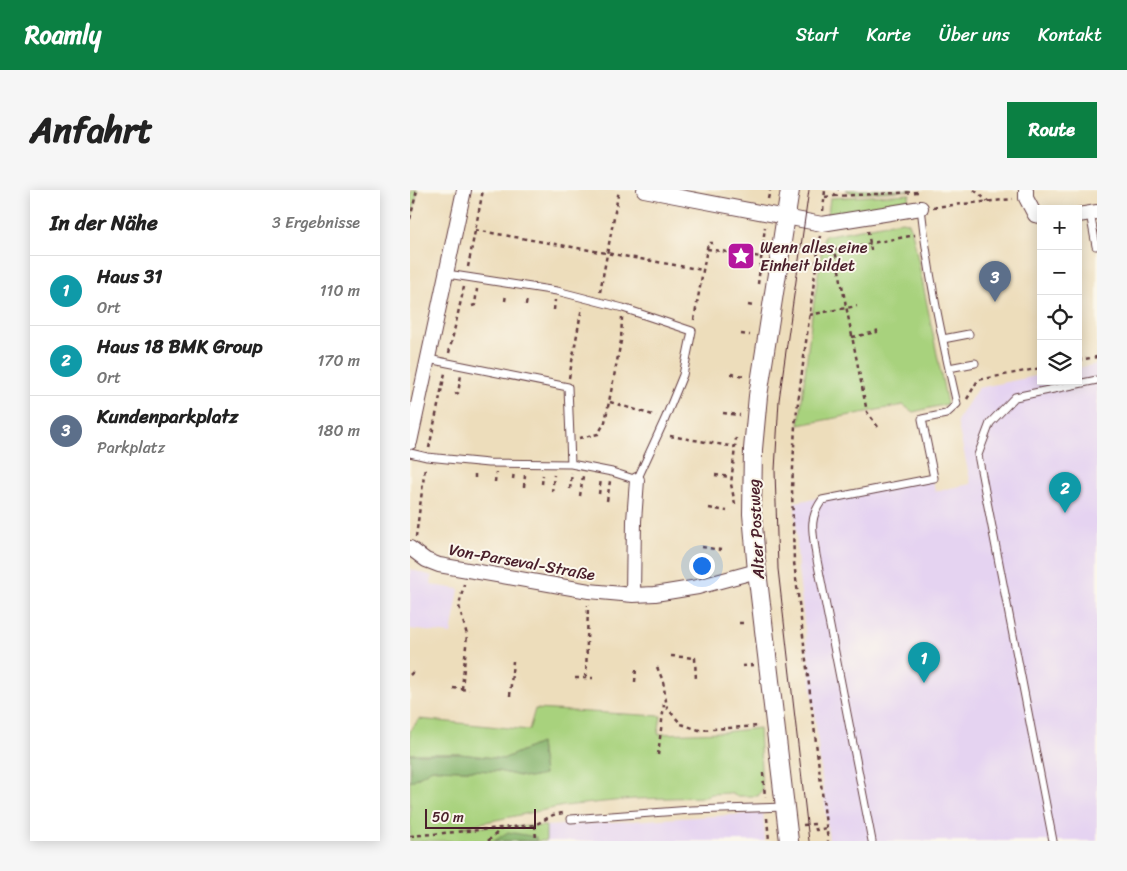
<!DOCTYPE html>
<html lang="de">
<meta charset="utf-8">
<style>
:root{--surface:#fff;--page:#f6f6f6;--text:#222;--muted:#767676;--line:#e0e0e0;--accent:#0b8043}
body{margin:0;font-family:Sriracha,sans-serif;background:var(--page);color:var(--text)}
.controls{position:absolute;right:15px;top:15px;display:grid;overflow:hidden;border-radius:0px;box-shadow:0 2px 12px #0003}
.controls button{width:45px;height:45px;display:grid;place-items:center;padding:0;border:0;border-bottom:1px solid var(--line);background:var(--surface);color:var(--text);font:25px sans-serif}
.scale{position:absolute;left:15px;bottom:12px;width:111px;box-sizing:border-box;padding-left:5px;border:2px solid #4a1f2b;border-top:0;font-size:14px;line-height:18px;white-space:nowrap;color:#4a1f2b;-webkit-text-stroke:4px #fbf7ec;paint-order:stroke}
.you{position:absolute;left:291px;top:375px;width:18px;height:18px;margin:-12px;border:4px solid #fff;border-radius:50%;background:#1a73e8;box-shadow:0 0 0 8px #1a73e833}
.badge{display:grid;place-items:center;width:32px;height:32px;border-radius:50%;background:var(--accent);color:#fff;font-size:16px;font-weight:700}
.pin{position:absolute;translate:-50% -41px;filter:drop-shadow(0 1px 2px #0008)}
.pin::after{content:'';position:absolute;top:26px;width:18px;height:15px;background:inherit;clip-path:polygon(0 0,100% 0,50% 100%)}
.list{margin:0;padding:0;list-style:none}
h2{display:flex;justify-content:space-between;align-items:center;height:65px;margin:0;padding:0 20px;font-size:21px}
h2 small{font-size:16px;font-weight:400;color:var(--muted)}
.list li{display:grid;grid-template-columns:32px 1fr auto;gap:15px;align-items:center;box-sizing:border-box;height:70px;padding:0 20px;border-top:1px solid var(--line)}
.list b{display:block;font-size:19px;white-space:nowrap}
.list p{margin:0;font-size:16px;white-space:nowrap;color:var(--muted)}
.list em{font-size:16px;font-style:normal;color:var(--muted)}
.icon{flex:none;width:28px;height:28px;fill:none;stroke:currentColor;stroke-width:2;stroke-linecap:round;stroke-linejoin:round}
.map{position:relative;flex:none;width:687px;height:651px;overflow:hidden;border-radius:0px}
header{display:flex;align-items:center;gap:30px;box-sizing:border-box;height:70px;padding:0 25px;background:var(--accent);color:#fff}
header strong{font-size:24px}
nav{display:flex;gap:28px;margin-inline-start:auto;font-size:18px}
.intro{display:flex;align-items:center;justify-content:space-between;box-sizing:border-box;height:120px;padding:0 30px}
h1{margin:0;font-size:35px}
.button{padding:12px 22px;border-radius:0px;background:var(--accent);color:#fff;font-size:18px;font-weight:700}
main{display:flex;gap:30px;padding:0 30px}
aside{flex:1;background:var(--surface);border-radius:0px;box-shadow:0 2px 12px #0003}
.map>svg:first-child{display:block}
.built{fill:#e5d3f1}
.green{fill:#a8d27d;stroke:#797854}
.forest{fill:#86b46c;stroke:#686a4c}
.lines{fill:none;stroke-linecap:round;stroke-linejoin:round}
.service-casing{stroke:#623c41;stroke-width:9}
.minor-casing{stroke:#623c41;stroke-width:16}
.tertiary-casing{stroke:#623c41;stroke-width:20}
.path{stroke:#623c41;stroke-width:2.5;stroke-dasharray:4 4;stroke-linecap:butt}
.service{stroke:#fff;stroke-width:7}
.minor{stroke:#fff;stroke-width:14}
.tertiary{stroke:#fff;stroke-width:18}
.tram{stroke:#4a1f2b;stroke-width:1}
.labels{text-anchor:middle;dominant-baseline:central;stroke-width:4;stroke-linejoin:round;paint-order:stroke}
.poi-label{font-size:16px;fill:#4a1f2b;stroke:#fbf7ec;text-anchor:start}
.street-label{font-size:16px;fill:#4a1f2b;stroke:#fbf7ec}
</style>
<header>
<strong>Roamly</strong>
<nav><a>Start</a><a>Karte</a><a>Über uns</a><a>Kontakt</a></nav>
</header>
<div class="intro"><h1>Anfahrt</h1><a class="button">Route</a></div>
<main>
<aside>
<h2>In der Nähe<small>3 Ergebnisse</small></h2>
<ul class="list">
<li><span class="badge" style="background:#0f9aa8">1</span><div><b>Haus 31</b><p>Ort</p></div><em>110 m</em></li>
<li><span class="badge" style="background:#0f9aa8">2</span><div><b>Haus 18 BMK Group</b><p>Ort</p></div><em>170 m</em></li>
<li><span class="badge" style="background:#5c6f8a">3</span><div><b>Kundenparkplatz</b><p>Parkplatz</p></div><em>180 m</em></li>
</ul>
</aside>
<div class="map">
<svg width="687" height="651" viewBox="0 0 687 651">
<rect width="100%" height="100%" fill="#fbf7ec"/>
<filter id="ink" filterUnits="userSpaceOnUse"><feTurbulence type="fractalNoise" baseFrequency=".02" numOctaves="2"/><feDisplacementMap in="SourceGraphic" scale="10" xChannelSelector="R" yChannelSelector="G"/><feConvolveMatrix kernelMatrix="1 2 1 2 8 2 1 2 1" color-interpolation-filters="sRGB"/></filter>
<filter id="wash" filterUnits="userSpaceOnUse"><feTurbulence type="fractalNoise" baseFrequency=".0096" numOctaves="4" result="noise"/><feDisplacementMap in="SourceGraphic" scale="20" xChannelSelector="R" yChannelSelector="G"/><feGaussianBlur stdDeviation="1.12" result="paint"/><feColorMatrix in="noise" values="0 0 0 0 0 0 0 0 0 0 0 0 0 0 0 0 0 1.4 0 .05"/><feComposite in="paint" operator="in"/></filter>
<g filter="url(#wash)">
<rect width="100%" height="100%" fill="#edddbb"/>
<path class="built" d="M687,174V651H419L388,378L385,312L522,287L525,301L561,294L547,231L568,198L631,185V191H668V178Z
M0,379L22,386L21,395L49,399L41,444L0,439Z
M353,623L355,651H0L47,637L136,636Z"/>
<path class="green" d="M2,0H8L0,36V8Z
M435,0H503L445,4Z
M500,4L498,9C478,17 440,25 418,24L420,8Z
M492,31L499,33L503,45L537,214L503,222L493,215L389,235L402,125L414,46Z
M125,519L251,526L248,544L314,542L349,538L352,600L348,606H326L320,603L300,604L294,607L223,609L154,616L51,637L136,636V651H0V592L22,579L88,581L119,588L134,585L130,553L93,569L50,564H0V541L9,529L119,540Z"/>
<path class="forest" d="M130,553L134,585L119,588L88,581L22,579L0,592V564H50L93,569Z
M98,642L126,647V651H84Z"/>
</g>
<g filter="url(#ink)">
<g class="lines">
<defs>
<path id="service" d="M680,23L686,56
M533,149L559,144
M18,169L158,197L161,274
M539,178L565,173
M0,263L17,267L78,273L161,274L202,282L227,290L255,229L273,185L282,141L213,118L147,101L37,84
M161,629L281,620L374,617
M462,651L406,365C403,342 398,330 412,310L524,288L512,229L536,224L547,214C532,149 518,84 511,18
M643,651L568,265L580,233L605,207L687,190"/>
<path id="minor" d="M234,0L412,34L511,18
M616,0V8L625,25L631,26
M668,25L687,22
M0,252L54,0
M0,358L16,370L29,375L179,401L223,405L245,404L288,397L347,381
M223,405L224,331L227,290"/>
<path id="tertiary" d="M379,651L347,381L342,324L343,259L348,206L380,0"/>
</defs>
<use href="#service" class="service-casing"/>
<use href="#minor" class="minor-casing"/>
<use href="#tertiary" class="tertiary-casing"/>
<path class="path" d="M564,0L579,12
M424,6L509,2
M415,7L424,6L428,0
M358,9L360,0
M523,17L603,9
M413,21L415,0
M0,29L7,0
M65,40L293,80
M458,41L461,60
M410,46L385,235L382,299L384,372L418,651
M297,59L351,67
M58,77L73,0
M348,94L355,37
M190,102L209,0
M95,111L96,104
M116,115L117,108
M338,115L344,116
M62,116L65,115L67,99
M144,120L145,110
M399,125L447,116
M284,130L298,53H303
M331,144L340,145
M442,147L467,142L466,136
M39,163L54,97
M668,170L687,167
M321,184L335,186
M159,188L172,117
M45,204L48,203L51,185
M557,209L568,190L631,178
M200,212L246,226
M313,223L330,225
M468,237L457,222L425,60L505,45
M260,246L326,257
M169,248L188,244L195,232L211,151L212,127
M19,258L35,183
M305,285L321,287
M65,288V281
M103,289L104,282
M85,292L86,282
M132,294L133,285
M114,297L115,285
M160,299L162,283
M142,302L144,285
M189,304L191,289
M170,306L173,286
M197,311L200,291
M325,314L321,294L326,248
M299,318L317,321
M6,347L15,278
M292,357L311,360
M329,433H337
M261,466L285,468L286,491
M332,476L343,475
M247,477L253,491L257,518L271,534L289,540L349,536
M0,485L5,480
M165,488H183
M176,488L178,415
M225,492L226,478
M43,498L59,500
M52,499L57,445L49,416L54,394
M100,506L103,471
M248,565L254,514
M353,583L355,607
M357,628L359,651
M125,635L126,651
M393,635L405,634L406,640L417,638
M0,646L125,635L143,625L153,623
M78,651L91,639"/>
<use href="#service" class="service"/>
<use href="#minor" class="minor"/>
<use href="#tertiary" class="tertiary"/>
<path class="tram" d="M399,0L369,210L365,280L368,379L399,651"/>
</g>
</g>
<defs>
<symbol id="sight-square" viewBox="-11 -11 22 22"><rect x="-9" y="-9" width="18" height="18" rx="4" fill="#b5179e" stroke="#fbf7ec"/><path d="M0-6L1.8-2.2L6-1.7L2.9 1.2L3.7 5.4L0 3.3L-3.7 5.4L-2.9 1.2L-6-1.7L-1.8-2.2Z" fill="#fff"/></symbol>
</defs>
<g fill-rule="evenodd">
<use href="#sight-square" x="315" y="50" width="32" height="32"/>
</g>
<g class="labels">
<g class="poi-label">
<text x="350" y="57">Wenn alles eine<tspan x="350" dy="18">Einheit bildet</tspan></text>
</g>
<g class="street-label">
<text transform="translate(346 339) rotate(-93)">Alter Postweg</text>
<text transform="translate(112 372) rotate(10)">Von-Parseval-Straße</text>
</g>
</g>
</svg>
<div class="controls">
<button>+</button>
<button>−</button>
<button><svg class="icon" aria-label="locate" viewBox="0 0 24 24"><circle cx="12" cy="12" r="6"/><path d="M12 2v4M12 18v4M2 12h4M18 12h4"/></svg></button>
<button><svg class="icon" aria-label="layers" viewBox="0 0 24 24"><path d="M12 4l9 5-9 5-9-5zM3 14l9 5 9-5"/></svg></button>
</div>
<div class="scale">50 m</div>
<div class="you"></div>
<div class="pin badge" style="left:514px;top:493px;background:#0f9aa8">1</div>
<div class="pin badge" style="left:655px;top:323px;background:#0f9aa8">2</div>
<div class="pin badge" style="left:585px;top:112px;background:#5c6f8a">3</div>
</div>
</main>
